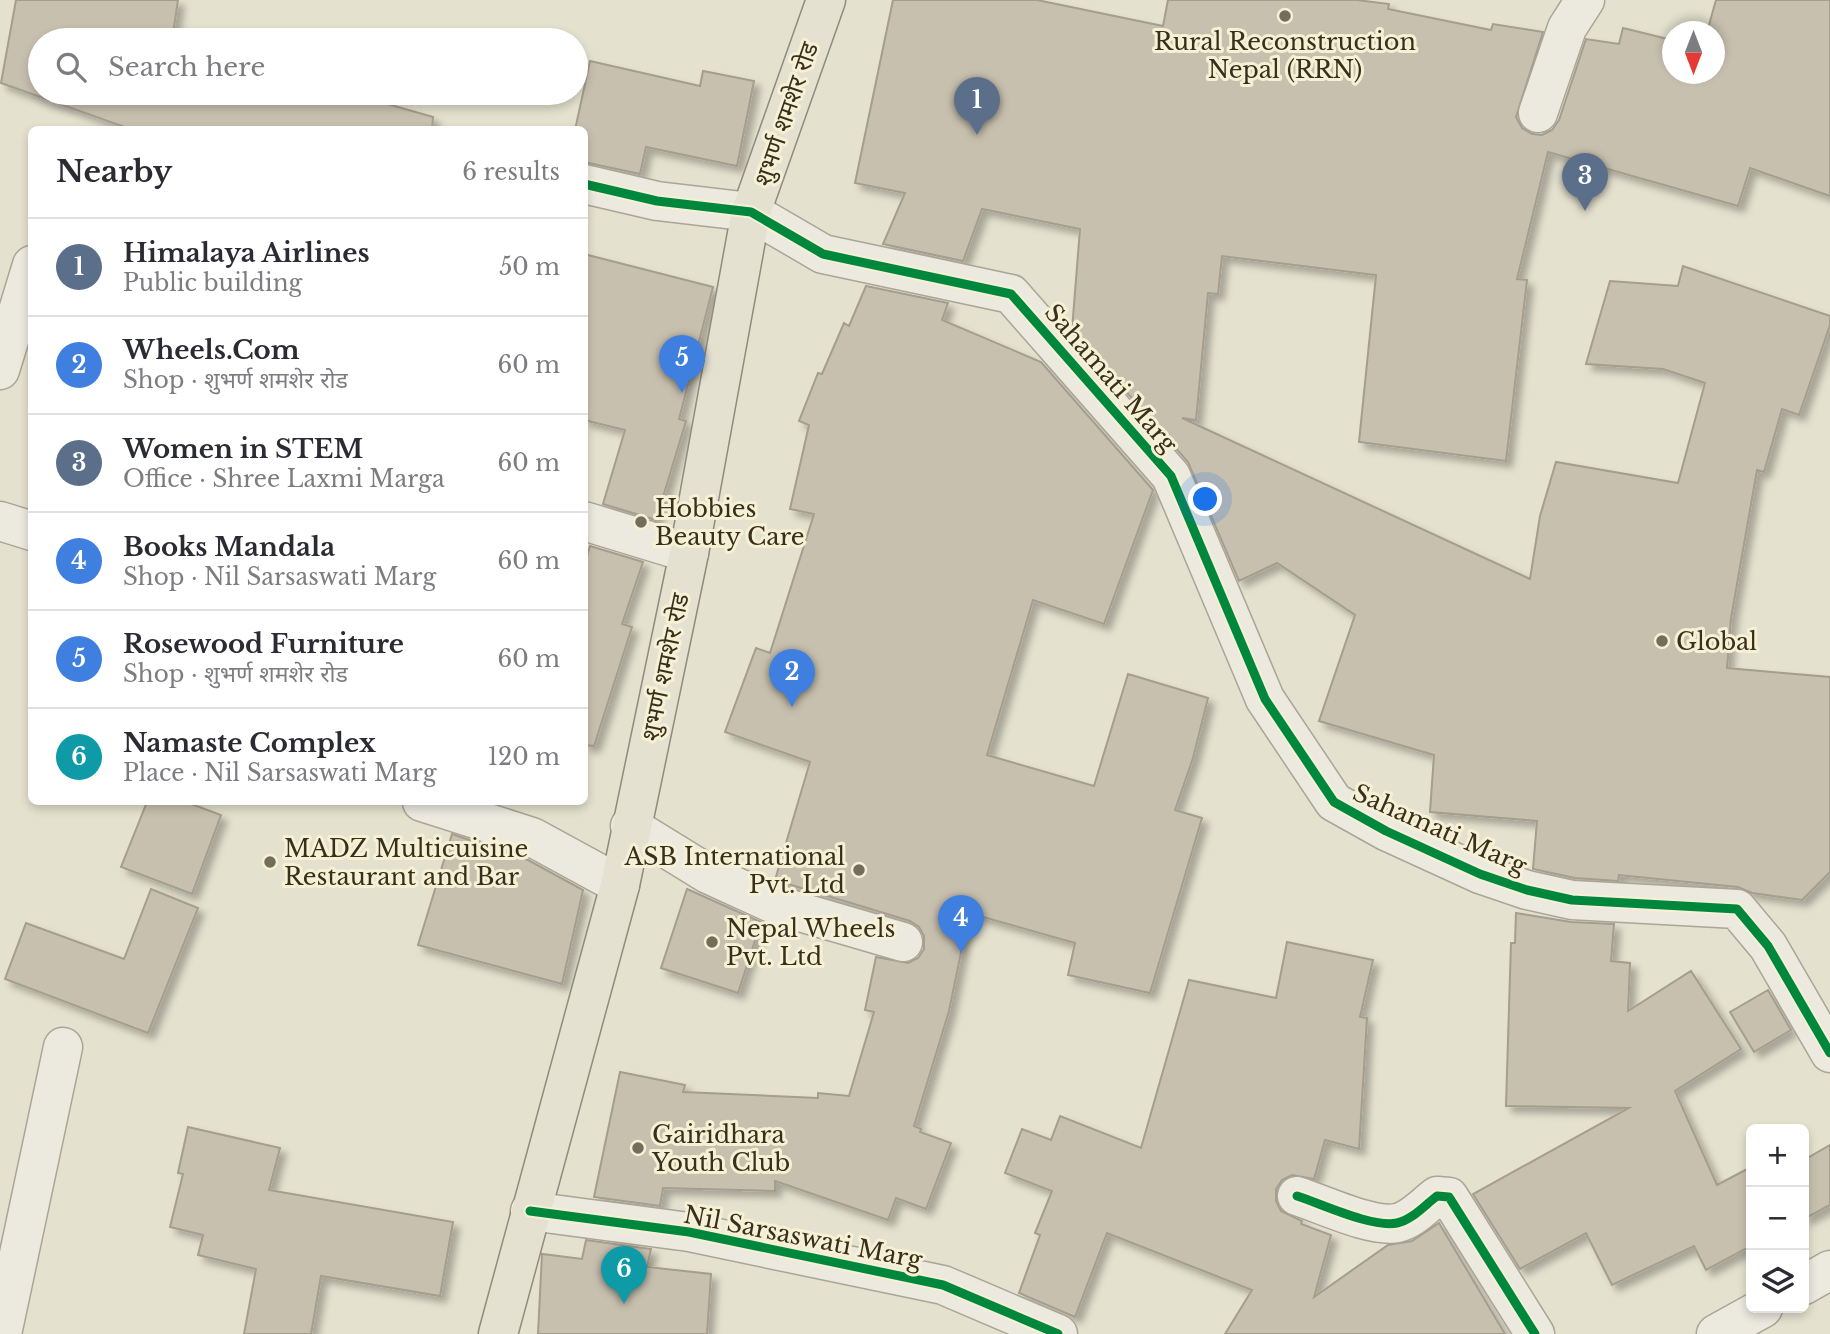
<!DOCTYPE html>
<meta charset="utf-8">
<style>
:root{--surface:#fff;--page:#f7f7f7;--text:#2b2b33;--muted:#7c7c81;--line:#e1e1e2;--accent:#0b8043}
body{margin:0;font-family:"Libre Baskerville","Noto Sans Devanagari",serif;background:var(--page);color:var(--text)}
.controls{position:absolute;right:21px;bottom:21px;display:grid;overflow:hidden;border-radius:10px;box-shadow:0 4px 10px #0003}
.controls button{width:63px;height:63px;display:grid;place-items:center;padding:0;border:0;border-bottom:2px solid var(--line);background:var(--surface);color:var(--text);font:35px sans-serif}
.compass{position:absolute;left:1662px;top:21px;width:63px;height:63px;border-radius:50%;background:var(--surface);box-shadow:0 4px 10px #0003;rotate:180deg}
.you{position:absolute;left:1206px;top:500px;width:24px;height:24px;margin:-18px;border:5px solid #fff;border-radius:50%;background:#1a73e8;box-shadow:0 0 0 10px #1a73e833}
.badge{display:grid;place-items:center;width:46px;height:46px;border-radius:50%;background:var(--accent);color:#fff;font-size:23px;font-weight:700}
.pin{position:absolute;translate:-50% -58px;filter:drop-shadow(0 2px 4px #0008)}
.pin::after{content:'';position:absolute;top:37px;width:24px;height:21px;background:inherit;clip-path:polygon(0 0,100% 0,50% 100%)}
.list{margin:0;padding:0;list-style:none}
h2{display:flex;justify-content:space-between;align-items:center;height:91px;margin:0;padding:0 28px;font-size:30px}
h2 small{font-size:23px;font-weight:400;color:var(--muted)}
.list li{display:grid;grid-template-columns:46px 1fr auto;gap:21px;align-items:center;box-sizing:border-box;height:98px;padding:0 28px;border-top:2px solid var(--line)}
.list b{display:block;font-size:26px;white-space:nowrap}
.list p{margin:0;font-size:23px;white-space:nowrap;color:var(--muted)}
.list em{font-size:23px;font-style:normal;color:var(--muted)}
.icon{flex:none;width:38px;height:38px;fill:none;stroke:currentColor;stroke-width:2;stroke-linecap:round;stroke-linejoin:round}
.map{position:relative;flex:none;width:1830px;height:1334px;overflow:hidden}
.search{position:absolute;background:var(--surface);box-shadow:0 4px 10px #0003;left:28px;top:28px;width:560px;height:77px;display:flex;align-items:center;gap:18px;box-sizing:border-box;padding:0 24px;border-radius:38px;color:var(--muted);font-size:26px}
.panel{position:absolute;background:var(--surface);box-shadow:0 4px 10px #0003;left:28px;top:126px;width:560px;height:679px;border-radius:10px}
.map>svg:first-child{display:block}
.building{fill:#c8c0af;stroke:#a59d8d;stroke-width:2;filter:url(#shadow)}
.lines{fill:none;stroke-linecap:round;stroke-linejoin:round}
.minor-casing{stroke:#aaa596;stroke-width:41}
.major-casing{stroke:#8f8b7d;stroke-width:41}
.minor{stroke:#eceadf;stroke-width:38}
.major{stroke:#e4e1d1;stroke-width:38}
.cycleway-casing{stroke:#f6f0d4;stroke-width:13}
.cycleway{stroke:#00873e;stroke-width:9}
.poi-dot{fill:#756d5c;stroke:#f6f0d4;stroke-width:2.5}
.labels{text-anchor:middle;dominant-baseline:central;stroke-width:6;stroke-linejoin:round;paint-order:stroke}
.poi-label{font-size:24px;fill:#392f1e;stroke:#f6f0d4;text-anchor:start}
.street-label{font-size:24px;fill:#392f1e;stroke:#f6f0d4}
</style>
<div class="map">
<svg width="1830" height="1334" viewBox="0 0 1830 1334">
<defs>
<filter id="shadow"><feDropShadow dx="6" dy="6" stdDeviation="3.5" flood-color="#0004"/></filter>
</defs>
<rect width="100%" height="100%" fill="#e4e1ce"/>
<path class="building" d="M16,0H178L172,40H40V93H349L433,117L432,130H133L1,83Z
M893,0H1037L1163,26L1168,0H1357L1389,4L1388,9L1491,30L1493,24L1543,32L1516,117L1522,128L1532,134L1542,135L1552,130L1559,120L1586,39L1619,44L1623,28L1672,40V74H1714V32H1707L1716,0H1830V196L1750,168L1738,206L1548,152L1517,279L1527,280L1506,461L1359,442L1376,275L1222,256L1218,294L1208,293L1196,420L1182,418L1530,579L1540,516L1556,462L1678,483L1705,383L1663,369L1586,364L1610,281L1678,286L1683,266L1830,316V325L1799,415L1782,409L1764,472L1757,470L1731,618L1727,668L1830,677V872L1802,900L1752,893L1738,887L1619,875L1618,881L1575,878L1533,869L1537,821L1430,812L1434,755L1319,721L1355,615L1277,563L1239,581L1188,462L1072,330L1080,229L982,209L963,261L883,244L905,193L855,183Z
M590,61L700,86L703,71L754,81L737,166L646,147L640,174L584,162V130H575Z
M584,254L713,287L679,419L686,421L656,520L603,504L625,430L584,420Z
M866,286L948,303L942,320L1041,362L1153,490L1104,624L1033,600L987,755L1094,786L1128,674L1208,698L1193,758L1175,810L1202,818L1150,993L1068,975L1075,943L969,913L949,1011L914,1126L921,1129L920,1132L951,1143L926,1209L896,1198L888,1220L775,1181V1191L663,1188L660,1206L594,1197L620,1072L685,1085L683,1092L818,1098V1093L849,1096L874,1012L865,1010L876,957L908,963L918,958L924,949V936L919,927L910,921L775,880L810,762L725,732L756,648L770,653L814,514L790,509L809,425L799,421L818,373L822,374L844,323L849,326Z
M590,546L643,562L622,624L632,627L594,746L584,745V565Z
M147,802H186L221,815L192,894L121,867Z
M452,834L528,860L583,890L562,984L418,945Z
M151,889L198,908L148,1033L5,979L26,923L124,959Z
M687,889L761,922L738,993L661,968Z
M1516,913L1571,922L1614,924L1611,961L1630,963L1628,1011L1691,971L1741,1049L1675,1091L1717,1185L1751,1167V1246L1706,1270L1694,1246L1612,1285L1586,1233L1520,1269L1473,1194L1629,1108L1506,1106L1511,943H1515Z
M1287,942L1373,960L1360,1017L1367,1018L1359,1149L1325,1140L1314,1179L1292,1175L1282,1180L1276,1189V1201L1281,1211L1302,1221L1301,1224L1331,1235L1314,1297L1388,1245L1412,1241L1439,1223L1505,1334H1225L1252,1290L1107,1233L1075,1317L1019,1293L1040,1235L1035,1233L1052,1191L1005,1173L1022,1129L1051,1140L1060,1116L1141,1148L1189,980L1276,998Z
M1768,990L1791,1030L1754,1052L1730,1012Z
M188,1127L280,1148L269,1190L453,1222L440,1296L321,1276L311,1334H244L256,1269L198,1255L203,1235L170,1227L183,1174L178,1173Z
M1830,1145V1205L1804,1219V1160Z
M586,1240L651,1249L647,1267L711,1274L707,1334H538L542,1254L582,1259Z"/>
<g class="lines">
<defs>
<path id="minor" d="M1538,113L1567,28L1585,0
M584,184L657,201L751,212L823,254L1011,294L1171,476L1265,699L1334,802L1386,831L1480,874L1527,890L1572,900L1737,909L1768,946L1830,1053
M0,370L32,265
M0,521L32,531
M584,521L689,553
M422,802L532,837L620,885
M630,826L708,874L776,905L903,942
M1297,1196C1322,1204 1372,1228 1397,1223C1412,1220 1425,1205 1437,1196L1449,1197L1535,1334
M530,1211L689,1232L943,1285L1058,1334
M1804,1285L1830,1270
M2,1334L63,1047
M1716,1334L1763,1308"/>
<path id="major" d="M498,1334L620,885L689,553L751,212L826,0"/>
</defs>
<use href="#minor" class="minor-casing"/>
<use href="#major" class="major-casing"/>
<use href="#minor" class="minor"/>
<use href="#major" class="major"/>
<defs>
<path id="cycleway" d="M584,184L657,201L751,212L823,254L1011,294L1171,476L1265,699L1334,802L1386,831L1480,874L1527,890L1572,900L1737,909L1768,946L1830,1053
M1297,1196C1322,1204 1372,1228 1397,1223C1412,1220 1425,1205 1437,1196L1449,1197L1535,1334
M530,1211L689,1232L943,1285L1058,1334"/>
</defs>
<use href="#cycleway" class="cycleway-casing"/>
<use href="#cycleway" class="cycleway"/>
</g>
<g class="poi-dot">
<circle cx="1285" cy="16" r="7"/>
<circle cx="641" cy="522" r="7"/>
<circle cx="1662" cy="641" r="7"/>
<circle cx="270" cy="862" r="7"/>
<circle cx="859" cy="870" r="7"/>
<circle cx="712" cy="942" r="7"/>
<circle cx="638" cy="1148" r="7"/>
</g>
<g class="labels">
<g class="poi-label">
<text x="1285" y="41" text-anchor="middle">Rural Reconstruction<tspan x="1285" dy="28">Nepal (RRN)</tspan></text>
<text x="655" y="508">Hobbies<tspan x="655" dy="28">Beauty Care</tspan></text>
<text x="1676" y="641">Global</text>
<text x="284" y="848">MADZ Multicuisine<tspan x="284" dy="28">Restaurant and Bar</tspan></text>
<text x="845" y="856" text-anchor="end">ASB International<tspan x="845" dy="28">Pvt. Ltd</tspan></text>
<text x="726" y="928">Nepal Wheels<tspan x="726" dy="28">Pvt. Ltd</tspan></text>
<text x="652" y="1134">Gairidhara<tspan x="652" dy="28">Youth Club</tspan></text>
</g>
<g class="street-label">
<text transform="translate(786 114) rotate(-71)">शुभर्ण शमशेर रोड</text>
<text transform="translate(1111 378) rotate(49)">Sahamati Marg</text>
<text transform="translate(665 667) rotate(-78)">शुभर्ण शमशेर रोड</text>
<text transform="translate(1440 829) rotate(24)">Sahamati Marg</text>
<text transform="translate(803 1237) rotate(11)">Nil Sarsaswati Marg</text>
</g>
</g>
</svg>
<div class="controls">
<button>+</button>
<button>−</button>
<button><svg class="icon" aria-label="layers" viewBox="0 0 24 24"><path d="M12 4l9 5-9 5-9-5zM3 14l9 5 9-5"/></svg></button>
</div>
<svg class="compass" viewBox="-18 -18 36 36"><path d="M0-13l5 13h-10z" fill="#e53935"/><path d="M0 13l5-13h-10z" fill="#7c7c81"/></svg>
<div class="you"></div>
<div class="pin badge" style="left:977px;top:135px;background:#5c6f8a">1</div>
<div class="pin badge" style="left:792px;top:707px;background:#3f7fe0">2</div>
<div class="pin badge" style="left:1585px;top:211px;background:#5c6f8a">3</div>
<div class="pin badge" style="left:961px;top:953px;background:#3f7fe0">4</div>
<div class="pin badge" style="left:682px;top:393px;background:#3f7fe0">5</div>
<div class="pin badge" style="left:624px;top:1304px;background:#0f9aa8">6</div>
<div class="search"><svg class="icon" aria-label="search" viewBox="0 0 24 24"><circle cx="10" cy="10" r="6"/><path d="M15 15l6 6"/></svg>Search here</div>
<section class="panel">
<h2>Nearby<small>6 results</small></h2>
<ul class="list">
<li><span class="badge" style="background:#5c6f8a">1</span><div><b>Himalaya Airlines</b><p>Public building</p></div><em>50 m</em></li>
<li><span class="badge" style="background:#3f7fe0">2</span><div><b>Wheels.Com</b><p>Shop · शुभर्ण शमशेर रोड</p></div><em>60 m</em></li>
<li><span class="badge" style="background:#5c6f8a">3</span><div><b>Women in STEM</b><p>Office · Shree Laxmi Marga</p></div><em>60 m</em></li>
<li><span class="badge" style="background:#3f7fe0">4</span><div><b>Books Mandala</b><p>Shop · Nil Sarsaswati Marg</p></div><em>60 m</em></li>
<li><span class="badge" style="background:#3f7fe0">5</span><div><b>Rosewood Furniture</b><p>Shop · शुभर्ण शमशेर रोड</p></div><em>60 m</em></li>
<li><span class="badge" style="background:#0f9aa8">6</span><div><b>Namaste Complex</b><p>Place · Nil Sarsaswati Marg</p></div><em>120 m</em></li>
</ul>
</section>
</div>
